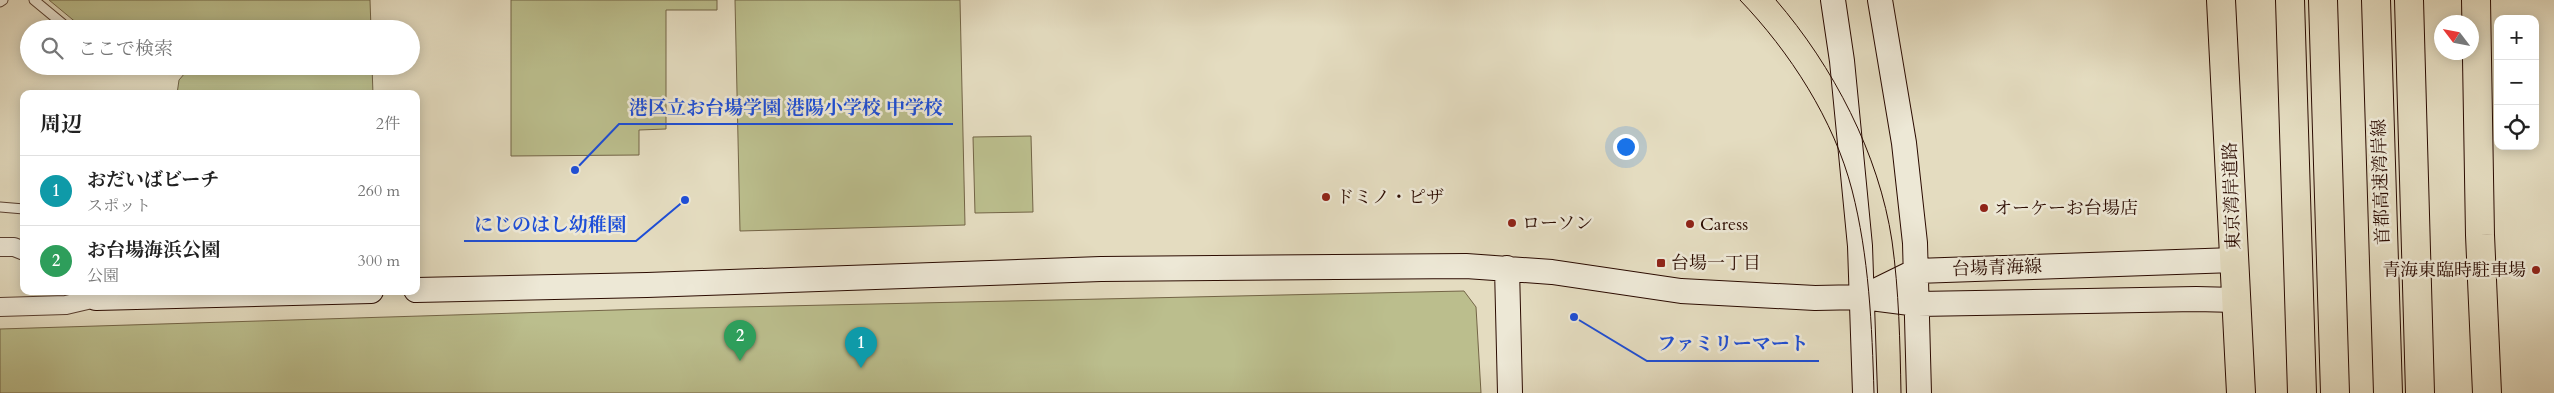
<!DOCTYPE html>
<html lang="ja">
<meta charset="utf-8">
<style>
:root{--surface:#fff;--page:#f2f2f2;--text:#222;--muted:#767676;--line:#e0e0e0;--accent:#111827}
body{margin:0;font-family:Cardo,"Noto Serif JP",serif;background:var(--page);color:var(--text)}
.controls{position:absolute;right:15px;top:15px;display:grid;overflow:hidden;border-radius:10px;box-shadow:0 2px 12px #0003}
.controls button{width:45px;height:45px;display:grid;place-items:center;padding:0;border:0;border-bottom:1px solid var(--line);background:var(--surface);color:var(--text);font:25px sans-serif}
.compass{position:absolute;left:2434px;top:15px;width:45px;height:45px;border-radius:50%;background:var(--surface);box-shadow:0 2px 12px #0003;rotate:302deg}
.you{position:absolute;left:1625px;top:146px;width:18px;height:18px;margin:-12px;border:4px solid #fff;border-radius:50%;background:#1a73e8;box-shadow:0 0 0 8px #1a73e833}
.badge{display:grid;place-items:center;width:32px;height:32px;border-radius:50%;background:var(--accent);color:#fff;font-size:16px;font-weight:700}
.pin{position:absolute;translate:-50% -41px;filter:drop-shadow(0 1px 2px #0008)}
.pin::after{content:'';position:absolute;top:26px;width:18px;height:15px;background:inherit;clip-path:polygon(0 0,100% 0,50% 100%)}
.list{margin:0;padding:0;list-style:none}
h2{display:flex;justify-content:space-between;align-items:center;height:65px;margin:0;padding:0 20px;font-size:21px}
h2 small{font-size:16px;font-weight:400;color:var(--muted)}
.list li{display:grid;grid-template-columns:32px 1fr auto;gap:15px;align-items:center;box-sizing:border-box;height:70px;padding:0 20px;border-top:1px solid var(--line)}
.list b{display:block;font-size:19px;white-space:nowrap}
.list p{margin:0;font-size:16px;white-space:nowrap;color:var(--muted)}
.list em{font-size:16px;font-style:normal;color:var(--muted)}
.icon{flex:none;width:28px;height:28px;fill:none;stroke:currentColor;stroke-width:2;stroke-linecap:round;stroke-linejoin:round}
.map{position:relative;flex:none;width:2554px;height:393px;overflow:hidden}
.search{position:absolute;background:var(--surface);box-shadow:0 2px 12px #0003;left:20px;top:20px;width:400px;height:55px;display:flex;align-items:center;gap:12px;box-sizing:border-box;padding:0 18px;border-radius:28px;color:var(--muted);font-size:19px}
.panel{position:absolute;background:var(--surface);box-shadow:0 2px 12px #0003;left:20px;top:90px;width:400px;height:205px;border-radius:10px}
.map>svg:first-child{display:block}
.green{fill:#bbbe8d;stroke:#736446}
.lines{fill:none;stroke-linecap:round;stroke-linejoin:round}
.lane-casing{stroke:#593f30;stroke-width:11}
.street-casing{stroke:#593f30;stroke-width:20}
.secondary-casing{stroke:#2b0b00;stroke-width:26}
.highway-casing{stroke:#2b0b00;stroke-width:30}
.lane{stroke:#ede8d6;stroke-width:9}
.street{stroke:#ede8d6;stroke-width:18}
.secondary{stroke:#ede8d6;stroke-width:24}
.highway{stroke:#e4dcc0;stroke-width:28}
.tram{stroke:#2b0b00;stroke-width:1}
.poi-dot{fill:#8f2418;stroke:#ede8d6;stroke-width:2}
.labels{text-anchor:middle;dominant-baseline:central;stroke-width:5;stroke-linejoin:round;paint-order:stroke}
.street-label{font-size:18px;fill:#2b0b00;stroke:#ede8d6}
.poi-label{font-size:18px;fill:#2b0b00;stroke:#ede8d6;text-anchor:start}
.leader{fill:none;stroke:#1d4ed8;stroke-width:2}
.callout-dot{fill:#1d4ed8;stroke:#ede8d6;stroke-width:2}
.callout-label{font-size:19px;text-anchor:middle;font-weight:bold;fill:#1d4ed8;stroke:#ede8d6;stroke-width:5;stroke-linejoin:round;paint-order:stroke}
</style>
<div class="map">
<svg width="2554" height="393" viewBox="0 0 2554 393">
<rect width="100%" height="100%" fill="#e4dcc0"/>
<filter id="stains"><feTurbulence type="fractalNoise" baseFrequency=".004" numOctaves="4"/><feColorMatrix values="0 0 0 0 .2 0 0 0 0 .09 0 0 0 0 .02 0 0 0 .5 -.17"/></filter>
<radialGradient id="worn" r=".72"><stop offset=".6" stop-color="#630" stop-opacity="0"/><stop offset="1" stop-color="#630" stop-opacity=".3"/></radialGradient>
<path class="green" d="M49,0H370L371,29H205L202,27L200,29H84Z
M511,0H717V10H666V129L639,130V155L511,156Z
M735,0H960L965,225L740,231Z
M191,66H372L373,94H177L179,80Z
M1031,136L1033,212L975,213L973,137Z
M1464,291L1476,307L1481,393H0V329L647,309Z"/>
<g class="lines">
<defs>
<path id="lane" d="M34,0L69,29
M0,2L3,0
M0,207L24,209"/>
<path id="street" d="M0,247H14L24,251
M0,307L66,305L96,298"/>
<path id="secondary" d="M1833,0L1842,61L1860,246L1865,393
M1880,0L1904,143L1915,243L1919,393
M1507,268L1510,393
M416,290L647,285L1101,269L1466,266L1552,272L1681,291L1815,298L1863,297L1918,304L2196,299L2236,300
M1863,297L1916,271L2234,260
M96,298L371,291"/>
<path id="highway" d="M2221,0L2241,393
M2290,0L2302,393
M2323,0L2335,393
M2376,0L2388,393
M2409,0L2420,393
M2476,0L2480,235L2487,393"/>
</defs>
<use href="#lane" class="lane-casing"/>
<use href="#street" class="street-casing"/>
<use href="#secondary" class="secondary-casing"/>
<use href="#highway" class="highway-casing"/>
<use href="#lane" class="lane"/>
<use href="#street" class="street"/>
<use href="#secondary" class="secondary"/>
<use href="#highway" class="highway"/>
<path class="tram" d="M1740,0C1790,52 1834,120 1852,190C1869,256 1872,326 1874,393
M1776,0C1833,66 1879,154 1892,241C1899,291 1900,342 1901,393"/>
</g>
<g class="poi-dot">
<circle cx="1326" cy="197" r="5"/>
<circle cx="1984" cy="208" r="5"/>
<circle cx="1512" cy="223" r="5"/>
<circle cx="1690" cy="224" r="5"/>
<rect x="1656" y="258" width="10" height="10" rx="2.5"/>
<circle cx="2536" cy="270" r="5"/>
</g>
<g class="labels">
<g class="street-label">
<text transform="translate(2381 182) rotate(-92)">首都高速湾岸線</text>
<text transform="translate(2232 196) rotate(-92)">東京湾岸道路</text>
<text transform="translate(1997 268) rotate(-2)">台場青海線</text>
</g>
<g class="poi-label">
<text x="1336" y="197">ドミノ・ピザ</text>
<text x="1994" y="208">オーケーお台場店</text>
<text x="1522" y="223">ローソン</text>
<text x="1700" y="224">Caress</text>
<text x="1671" y="263">台場一丁目</text>
<text x="2526" y="270" text-anchor="end">青海東臨時駐車場</text>
</g>
</g>
<path class="leader" d="M575 170L619 124H953M685 200L636 241H464M1574 317L1647 361H1819"/>
<g class="callout-dot">
<circle cx="575" cy="170" r="5"/>
<circle cx="685" cy="200" r="5"/>
<circle cx="1574" cy="317" r="5"/>
</g>
<g class="callout-label">
<text x="786" y="114">港区立お台場学園 港陽小学校 中学校</text>
<text x="550" y="231">にじのはし幼稚園</text>
<text x="1733" y="350">ファミリーマート</text>
</g>
<rect width="100%" height="100%" filter="url(#stains)"/>
<rect width="100%" height="100%" fill="url(#worn)"/>
</svg>
<div class="controls">
<button>+</button>
<button>−</button>
<button><svg class="icon" aria-label="locate" viewBox="0 0 24 24"><circle cx="12" cy="12" r="6"/><path d="M12 2v4M12 18v4M2 12h4M18 12h4"/></svg></button>
</div>
<svg class="compass" viewBox="-18 -18 36 36"><path d="M0-13l5 13h-10z" fill="#e53935"/><path d="M0 13l5-13h-10z" fill="#767676"/></svg>
<div class="you"></div>
<div class="pin badge" style="left:861px;top:368px;background:#0f9aa8">1</div>
<div class="pin badge" style="left:740px;top:361px;background:#2e9e5b">2</div>
<div class="search"><svg class="icon" aria-label="search" viewBox="0 0 24 24"><circle cx="10" cy="10" r="6"/><path d="M15 15l6 6"/></svg>ここで検索</div>
<section class="panel">
<h2>周辺<small>2件</small></h2>
<ul class="list">
<li><span class="badge" style="background:#0f9aa8">1</span><div><b>おだいばビーチ</b><p>スポット</p></div><em>260 m</em></li>
<li><span class="badge" style="background:#2e9e5b">2</span><div><b>お台場海浜公園</b><p>公園</p></div><em>300 m</em></li>
</ul>
</section>
</div>
